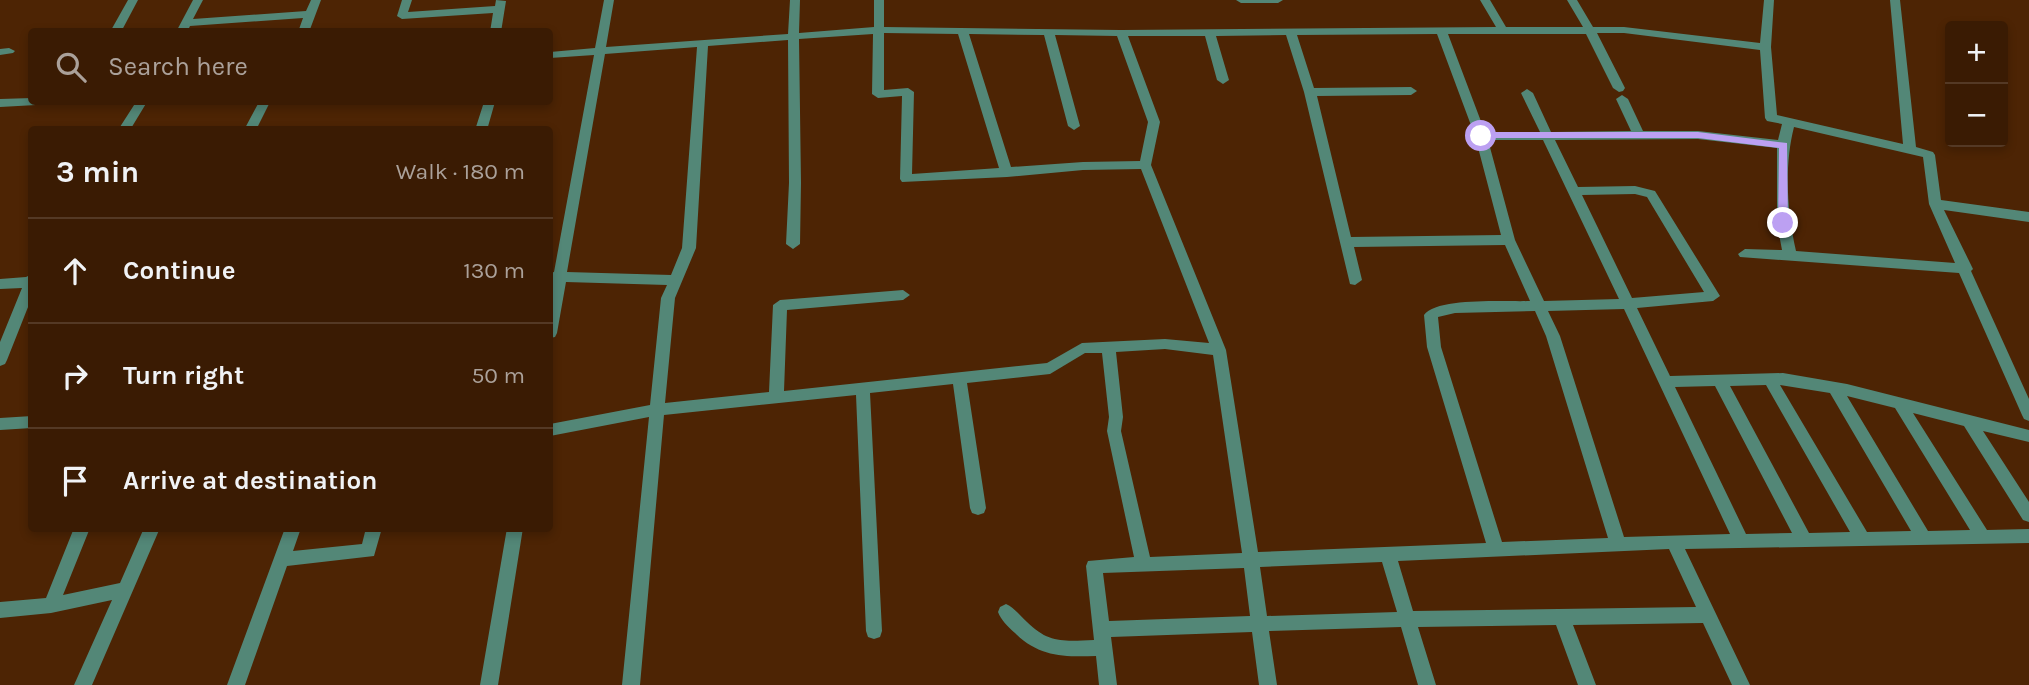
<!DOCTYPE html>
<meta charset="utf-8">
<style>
:root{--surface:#3a1b03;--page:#452812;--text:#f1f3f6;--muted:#aba19a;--line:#543925}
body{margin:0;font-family:Karla,sans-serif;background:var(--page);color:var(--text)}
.controls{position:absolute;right:21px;top:21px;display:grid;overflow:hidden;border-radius:7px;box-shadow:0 4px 10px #0003}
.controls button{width:63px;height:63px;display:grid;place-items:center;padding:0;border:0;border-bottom:2px solid var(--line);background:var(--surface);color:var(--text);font:35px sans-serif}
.stop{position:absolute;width:21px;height:21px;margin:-16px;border:5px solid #bca0f2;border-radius:50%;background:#fff}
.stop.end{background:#bca0f2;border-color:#fff;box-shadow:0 2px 7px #0008}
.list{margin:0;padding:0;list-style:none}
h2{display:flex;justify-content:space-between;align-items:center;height:91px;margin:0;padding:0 28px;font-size:30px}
h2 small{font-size:23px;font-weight:400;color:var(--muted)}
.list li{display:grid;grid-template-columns:46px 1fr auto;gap:21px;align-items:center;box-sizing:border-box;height:105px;padding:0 28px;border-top:2px solid var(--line)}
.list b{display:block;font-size:26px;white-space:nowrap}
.list em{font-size:23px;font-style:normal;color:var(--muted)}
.icon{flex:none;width:38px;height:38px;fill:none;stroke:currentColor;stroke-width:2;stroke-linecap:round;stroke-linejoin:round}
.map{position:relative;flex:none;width:2029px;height:685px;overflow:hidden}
.search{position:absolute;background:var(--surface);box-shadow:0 4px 10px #0003;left:28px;top:28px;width:525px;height:77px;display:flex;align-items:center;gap:18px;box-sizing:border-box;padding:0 24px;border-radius:7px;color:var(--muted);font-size:26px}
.panel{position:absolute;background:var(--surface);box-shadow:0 4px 10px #0003;left:28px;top:126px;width:525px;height:406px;border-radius:7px}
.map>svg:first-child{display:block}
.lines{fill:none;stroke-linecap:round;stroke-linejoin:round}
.street{fill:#538777;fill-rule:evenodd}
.route{fill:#bca0f2}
</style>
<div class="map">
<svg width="2029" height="685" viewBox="0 0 2029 685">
<rect width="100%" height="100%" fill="#4d2404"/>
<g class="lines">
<path class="street" d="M128,0H138L121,32H110Z
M193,0H203L193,19L306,11L311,0H321L309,32H298L303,18L190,26L187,32H176Z
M402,0H412L408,12L495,6L496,0L506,1L501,32H490L493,13L402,19L397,16Z
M604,0H614L606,47L788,34L790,0H800L799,33L874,27V0H884V27L1121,30L1496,27L1480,0H1490L1506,27H1583L1567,0H1577L1593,27H1624L1760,43L1764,0H1774L1771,47L1777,115L1903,144L1890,0H1900L1916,147L1933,152L1935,155L1941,200L2029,212V222L1944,210L1973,269L1971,271L2029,399V421L2024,419L2022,415L1959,273L1740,257L1738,254L1745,249L1782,250L1777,223V148L1698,139L1555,140L1578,187L1635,186L1655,191L1720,296L1713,301L1637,308L1670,376L1783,373L1847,384L2029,430V442L1983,431L2029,502V522L2023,520L1964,426L1913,413L1987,530L2029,529V543L1685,549L1750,685H1732L1703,623L1573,625L1596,685H1578L1556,625L1418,627L1436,685H1418L1401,627L1269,631L1277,685H1259L1252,632L1111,637L1117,685H1099L1096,656C1064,657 1039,657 1015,633C1008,627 1001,620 998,612L1000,607L1006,604C1015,608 1020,616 1027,622C1049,644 1065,641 1094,640L1086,566L1088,561L1134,557L1107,431L1109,417L1102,353H1085L1050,374L967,383L986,508L984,513L978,515L972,513L970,508L953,384L870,393L882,631L880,637L874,639L868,637L866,631L856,395L664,415L640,685H622L649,417L550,436V424L650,405L661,298L667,285L566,282L557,333L555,337L550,338V298L552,282L550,281V273L554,272L594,55L550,58V52L595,48ZM884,33L958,34L999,168L912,174L914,92L908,88L884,90ZM1597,33H1624L1760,50L1765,118L1767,121L1782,124L1778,140L1698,131H1643L1628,99L1622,95L1616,99L1631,131L1551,132L1533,93L1527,89L1521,93L1540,132H1485L1448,34H1586L1613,88L1619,92L1623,91L1625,88ZM873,34L872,94L878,98L902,96L900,179L902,182L1007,177L1083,170L1141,169L1209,343L1165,339L1082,343L1047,363L784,391L787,310L903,300L910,295L903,290L780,300L773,305L769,392L665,403L675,298L696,248L708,46L788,40L789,183L786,244L793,249L800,244L801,183L799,39ZM969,34L1044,35L1068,126L1074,130L1080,126L1055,35L1117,36L1148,122L1140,161L1083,162L1011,167ZM1437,34L1475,136L1501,235L1351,237L1317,96L1411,95L1417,91L1411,87L1314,88L1297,35ZM1286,35L1304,92L1350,284L1355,285L1362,280L1354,247L1505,245L1530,301C1507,302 1437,297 1424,315L1427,347L1486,543L1258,552L1226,350L1151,165L1160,122L1128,36H1205L1217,80L1223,84L1229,80L1216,36ZM697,47L682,248L671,275L567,272L605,54ZM1794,127L1923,157L1929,204L1955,263L1796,251C1787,212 1784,166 1794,127ZM1488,140H1543L1619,299L1544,301L1515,240ZM1635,194L1647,197L1704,292L1632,298L1582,195ZM1624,309L1730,534L1624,537L1560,336L1548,311ZM1535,311L1546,336L1608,538L1502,542L1441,347L1438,317L1455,313ZM1165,349L1213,355L1242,553L1150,557L1121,431L1123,417L1116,352ZM1766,385L1850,532L1809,533L1730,386ZM1780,385L1830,393L1911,531L1867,532ZM1715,386L1792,533L1746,534L1675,387ZM1847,396L1895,408L1970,530L1928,531ZM1669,549L1696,607L1413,611L1398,561ZM1382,562L1397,612L1267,616L1260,567ZM1244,568L1250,616L1109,621L1103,573Z
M1236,0H1283L1278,3H1241Z
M9,48L15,51L13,53L0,55V49Z
M32,98V102H37L36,105L0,107V99Z
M136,102H147L130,130H118Z
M259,102H270L256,130H244Z
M484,102H495L487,130H475Z
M32,274V297L7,360L5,364L0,366V342L22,288L0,289V279L26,277Z
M32,416V428L0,430V418Z
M74,528H90L63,595L120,583L144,528H160L92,685H74L112,600L51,613L0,618V602L46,598Z
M285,528H301L293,551L362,544L366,528H382L374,556L287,566L245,685H227Z
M507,528H523L498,685H480Z"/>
</g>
<path class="route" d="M1481,132H1698L1787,143L1788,223L1783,227L1778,223L1779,148L1698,138H1478V133Z"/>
</svg>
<div class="controls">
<button>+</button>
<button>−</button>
</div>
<div class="stop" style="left:1481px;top:136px"></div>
<div class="stop end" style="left:1783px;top:223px"></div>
<div class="search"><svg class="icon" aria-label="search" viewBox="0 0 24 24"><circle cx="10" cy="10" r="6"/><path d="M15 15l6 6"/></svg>Search here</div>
<section class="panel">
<h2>3 min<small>Walk · 180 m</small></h2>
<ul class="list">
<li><svg class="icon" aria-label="ahead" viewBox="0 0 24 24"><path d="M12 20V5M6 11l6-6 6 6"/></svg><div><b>Continue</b></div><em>130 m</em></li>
<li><svg class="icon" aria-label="right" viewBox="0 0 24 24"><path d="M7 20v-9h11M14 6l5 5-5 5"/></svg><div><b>Turn right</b></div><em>50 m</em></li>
<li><svg class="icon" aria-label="arrive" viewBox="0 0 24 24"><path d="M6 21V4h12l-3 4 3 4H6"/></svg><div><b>Arrive at destination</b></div></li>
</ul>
</section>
</div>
